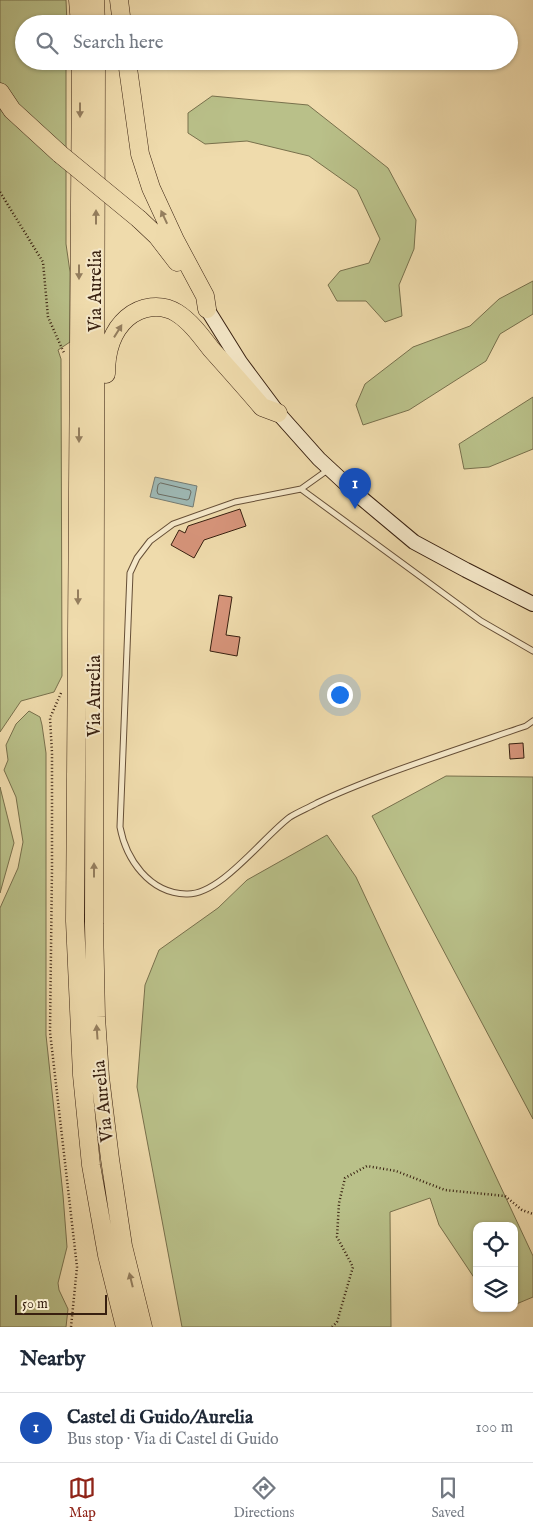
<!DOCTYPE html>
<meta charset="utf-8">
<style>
:root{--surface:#fff;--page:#f6f6f7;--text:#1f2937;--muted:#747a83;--line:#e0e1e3;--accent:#8f2418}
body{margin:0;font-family:"IM FELL English",serif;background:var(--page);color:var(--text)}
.controls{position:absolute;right:15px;bottom:15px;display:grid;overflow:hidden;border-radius:10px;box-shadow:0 1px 4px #0004}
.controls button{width:45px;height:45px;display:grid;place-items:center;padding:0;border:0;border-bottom:1px solid var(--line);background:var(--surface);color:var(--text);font:25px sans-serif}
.scale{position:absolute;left:15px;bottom:12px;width:92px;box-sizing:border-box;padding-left:5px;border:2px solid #382010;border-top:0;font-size:14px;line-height:18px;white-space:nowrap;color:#382010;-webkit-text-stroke:4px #f5e8c9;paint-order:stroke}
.you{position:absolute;left:339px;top:694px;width:18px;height:18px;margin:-12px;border:4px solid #fff;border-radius:50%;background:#1a73e8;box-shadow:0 0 0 8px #1a73e833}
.badge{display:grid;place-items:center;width:32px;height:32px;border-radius:50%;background:var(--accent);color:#fff;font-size:16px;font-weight:700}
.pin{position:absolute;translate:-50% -41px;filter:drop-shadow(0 1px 2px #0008)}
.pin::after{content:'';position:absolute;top:26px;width:18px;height:15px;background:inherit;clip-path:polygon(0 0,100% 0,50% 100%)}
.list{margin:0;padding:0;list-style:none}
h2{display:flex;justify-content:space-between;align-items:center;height:65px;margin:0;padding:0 20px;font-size:21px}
h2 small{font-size:16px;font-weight:400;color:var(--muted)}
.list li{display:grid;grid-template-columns:32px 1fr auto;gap:15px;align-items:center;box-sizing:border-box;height:70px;padding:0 20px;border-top:1px solid var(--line)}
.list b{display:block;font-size:19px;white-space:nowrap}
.list p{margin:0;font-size:16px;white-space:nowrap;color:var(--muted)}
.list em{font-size:16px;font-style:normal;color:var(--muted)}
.icon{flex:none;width:28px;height:28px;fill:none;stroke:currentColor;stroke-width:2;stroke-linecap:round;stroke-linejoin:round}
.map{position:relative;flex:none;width:533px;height:1327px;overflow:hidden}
.search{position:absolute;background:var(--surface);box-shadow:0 1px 4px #0004;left:15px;right:15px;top:15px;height:55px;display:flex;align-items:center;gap:12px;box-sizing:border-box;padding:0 18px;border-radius:28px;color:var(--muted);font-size:19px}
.sheet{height:135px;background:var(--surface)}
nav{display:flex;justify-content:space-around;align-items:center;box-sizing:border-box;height:70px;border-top:1px solid var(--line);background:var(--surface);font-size:14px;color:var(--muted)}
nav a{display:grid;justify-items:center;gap:2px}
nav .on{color:var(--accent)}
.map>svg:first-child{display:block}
.green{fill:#b9c089;stroke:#78704c}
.water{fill:#9eb8b4;stroke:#757b72}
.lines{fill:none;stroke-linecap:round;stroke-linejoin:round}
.shore{stroke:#6b6c62;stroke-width:1}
.building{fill:#d6947a;stroke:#382010}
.lane-casing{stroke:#664f37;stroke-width:7}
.secondary-casing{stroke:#382010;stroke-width:16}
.highway-casing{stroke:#382010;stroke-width:19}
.path{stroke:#382010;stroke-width:2.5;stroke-dasharray:1 2.5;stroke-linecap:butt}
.lane{stroke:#f5e8c9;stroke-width:5}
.secondary{stroke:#f5e8c9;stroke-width:14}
.highway{stroke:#efdbac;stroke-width:18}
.highway-bridge-casing{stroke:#382010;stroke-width:19;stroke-linecap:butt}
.highway-bridge{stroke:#efdbac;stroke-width:18}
.oneway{fill:#947e5e}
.labels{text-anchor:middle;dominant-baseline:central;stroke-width:4;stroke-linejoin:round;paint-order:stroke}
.street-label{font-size:18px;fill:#382010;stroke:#f5e8c9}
</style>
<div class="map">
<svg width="533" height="1327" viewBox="0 0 533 1327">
<rect width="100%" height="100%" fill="#efdbac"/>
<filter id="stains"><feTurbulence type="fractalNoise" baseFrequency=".004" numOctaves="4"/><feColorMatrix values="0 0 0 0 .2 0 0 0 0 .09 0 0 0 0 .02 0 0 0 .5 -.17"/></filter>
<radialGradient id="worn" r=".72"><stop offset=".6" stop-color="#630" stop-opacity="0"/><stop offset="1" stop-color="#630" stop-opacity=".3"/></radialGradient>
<path class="green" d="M0,0H66L67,24H24V61H66V244L70,272V342L58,350L61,359L62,676L54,692L21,701L0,732Z
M212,96L308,105L388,168L416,220L414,249L399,285L402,316L385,322L366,301H337L328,285L340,271L369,263L380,239L357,190L309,156L247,141L205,144L188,133V113Z
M533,281V314L500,334L486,361L409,410L363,425L356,405L365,384L413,347L470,326L499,299Z
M533,397V449L489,467L464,469L459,444Z
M29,711L40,717L42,725L46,753V1035L63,1195L67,1247L58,1283L59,1290L68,1309L66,1327H0V908L18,868L23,842L16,797L4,770L8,760L6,745L16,724Z
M446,776L533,777V1119L372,816Z
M0,787L14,843L0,893Z
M327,835L356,877L533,1256V1297L514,1305V1226H477V1282L439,1225L430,1198L390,1212L391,1327H182L137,1087L145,985L159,950L218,908L247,880Z"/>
<path class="water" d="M155,477L197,486L193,507L150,497Z"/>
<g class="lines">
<path class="shore" d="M161,483L190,490L191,492L189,499L187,500L158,494L157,491L158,485Z"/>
</g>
<path class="building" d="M240,509L246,526L204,540L194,558L171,545L179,530L185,533L188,526Z
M219,595L232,597L226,635L240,637L237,656L210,651Z
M523,743L524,758L510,759L509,744Z"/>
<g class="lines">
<defs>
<path id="lane" d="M329,469L301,489L235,502L173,524L150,541L137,558L130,573L120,827C126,859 149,893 186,894C220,896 263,837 290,817C298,812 308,808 317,803C340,792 363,783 387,774C433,757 479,742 526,726L533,721
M301,489L481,621L533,651"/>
<path id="secondary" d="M207,309L240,362L278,413L319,459L359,496L414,542L466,570L533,604"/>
<path id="highway" d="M78,0L80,24
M95,0L96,24
M119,0L122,24
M81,61L75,921L82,1075L91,1165L107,1255L125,1327
M96,61L94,924L96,1017L100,1077L110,1159L123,1246L143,1327
M127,61L140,154L151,188L175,240L205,296L207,309
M0,92L12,110L60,154
M139,219L157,236L177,262
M106,374C106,354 111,332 127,318C141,306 161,303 177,313C191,322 201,336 211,349C228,368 245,387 262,407L278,413"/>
</defs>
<use href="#lane" class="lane-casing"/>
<use href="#secondary" class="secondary-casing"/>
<use href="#highway" class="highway-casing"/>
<path class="path" d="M0,192L43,262L48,317L64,353
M61,693L50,718L52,753V869L50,1032L77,1267L71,1327
M332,1327L337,1322L353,1267L337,1237L339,1203L345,1178L367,1166L396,1171L445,1190L505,1196L522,1210L533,1214"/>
<use href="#lane" class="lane"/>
<use href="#secondary" class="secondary"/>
<use href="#highway" class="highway"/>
<defs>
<path id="highway-bridge" d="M60,154L139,219"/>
</defs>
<use href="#highway-bridge" class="highway-bridge-casing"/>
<use href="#highway-bridge" class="highway-bridge"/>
</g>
<defs><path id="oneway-solid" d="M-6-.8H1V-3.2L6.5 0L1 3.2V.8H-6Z" transform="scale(1.25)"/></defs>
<g class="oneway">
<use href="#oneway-solid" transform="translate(80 110) rotate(90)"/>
<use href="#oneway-solid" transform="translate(96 217) rotate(-90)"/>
<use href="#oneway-solid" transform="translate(164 217) rotate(-115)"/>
<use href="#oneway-solid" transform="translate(79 272) rotate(90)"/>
<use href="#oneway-solid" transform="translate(118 331) rotate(-58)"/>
<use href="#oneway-solid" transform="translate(79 435) rotate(90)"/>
<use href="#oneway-solid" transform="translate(78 597) rotate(90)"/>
<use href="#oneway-solid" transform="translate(94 870) rotate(-90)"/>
<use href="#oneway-solid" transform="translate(97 1032) rotate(-94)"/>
<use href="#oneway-solid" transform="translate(131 1280) rotate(-104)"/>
</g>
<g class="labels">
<g class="street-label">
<text transform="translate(96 291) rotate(-90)">Via Aurelia</text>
<text transform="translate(95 696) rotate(-90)">Via Aurelia</text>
<text transform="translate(104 1101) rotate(-96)">Via Aurelia</text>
</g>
</g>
<rect width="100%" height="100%" filter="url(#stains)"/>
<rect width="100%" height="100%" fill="url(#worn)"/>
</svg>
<div class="controls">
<button><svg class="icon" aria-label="locate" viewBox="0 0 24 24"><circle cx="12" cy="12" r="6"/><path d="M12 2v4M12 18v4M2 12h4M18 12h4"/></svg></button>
<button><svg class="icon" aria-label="layers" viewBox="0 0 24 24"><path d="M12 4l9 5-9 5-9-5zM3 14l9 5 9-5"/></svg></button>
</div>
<div class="scale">50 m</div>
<div class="you"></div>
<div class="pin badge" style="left:355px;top:509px;background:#1a4fb4">1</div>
<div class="search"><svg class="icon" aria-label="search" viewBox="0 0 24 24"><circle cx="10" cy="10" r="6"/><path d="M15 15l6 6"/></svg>Search here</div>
</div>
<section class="sheet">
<h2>Nearby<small></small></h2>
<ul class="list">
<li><span class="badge" style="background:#1a4fb4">1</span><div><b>Castel di Guido/Aurelia</b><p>Bus stop · Via di Castel di Guido</p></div><em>100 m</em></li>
</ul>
</section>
<nav>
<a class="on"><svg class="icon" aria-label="map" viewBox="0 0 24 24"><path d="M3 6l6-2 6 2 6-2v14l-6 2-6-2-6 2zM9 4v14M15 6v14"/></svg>Map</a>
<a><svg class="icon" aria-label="directions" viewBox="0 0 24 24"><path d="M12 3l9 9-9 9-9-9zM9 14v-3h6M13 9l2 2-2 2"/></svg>Directions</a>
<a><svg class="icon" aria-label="saved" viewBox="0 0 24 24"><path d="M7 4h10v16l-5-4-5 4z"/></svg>Saved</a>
</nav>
